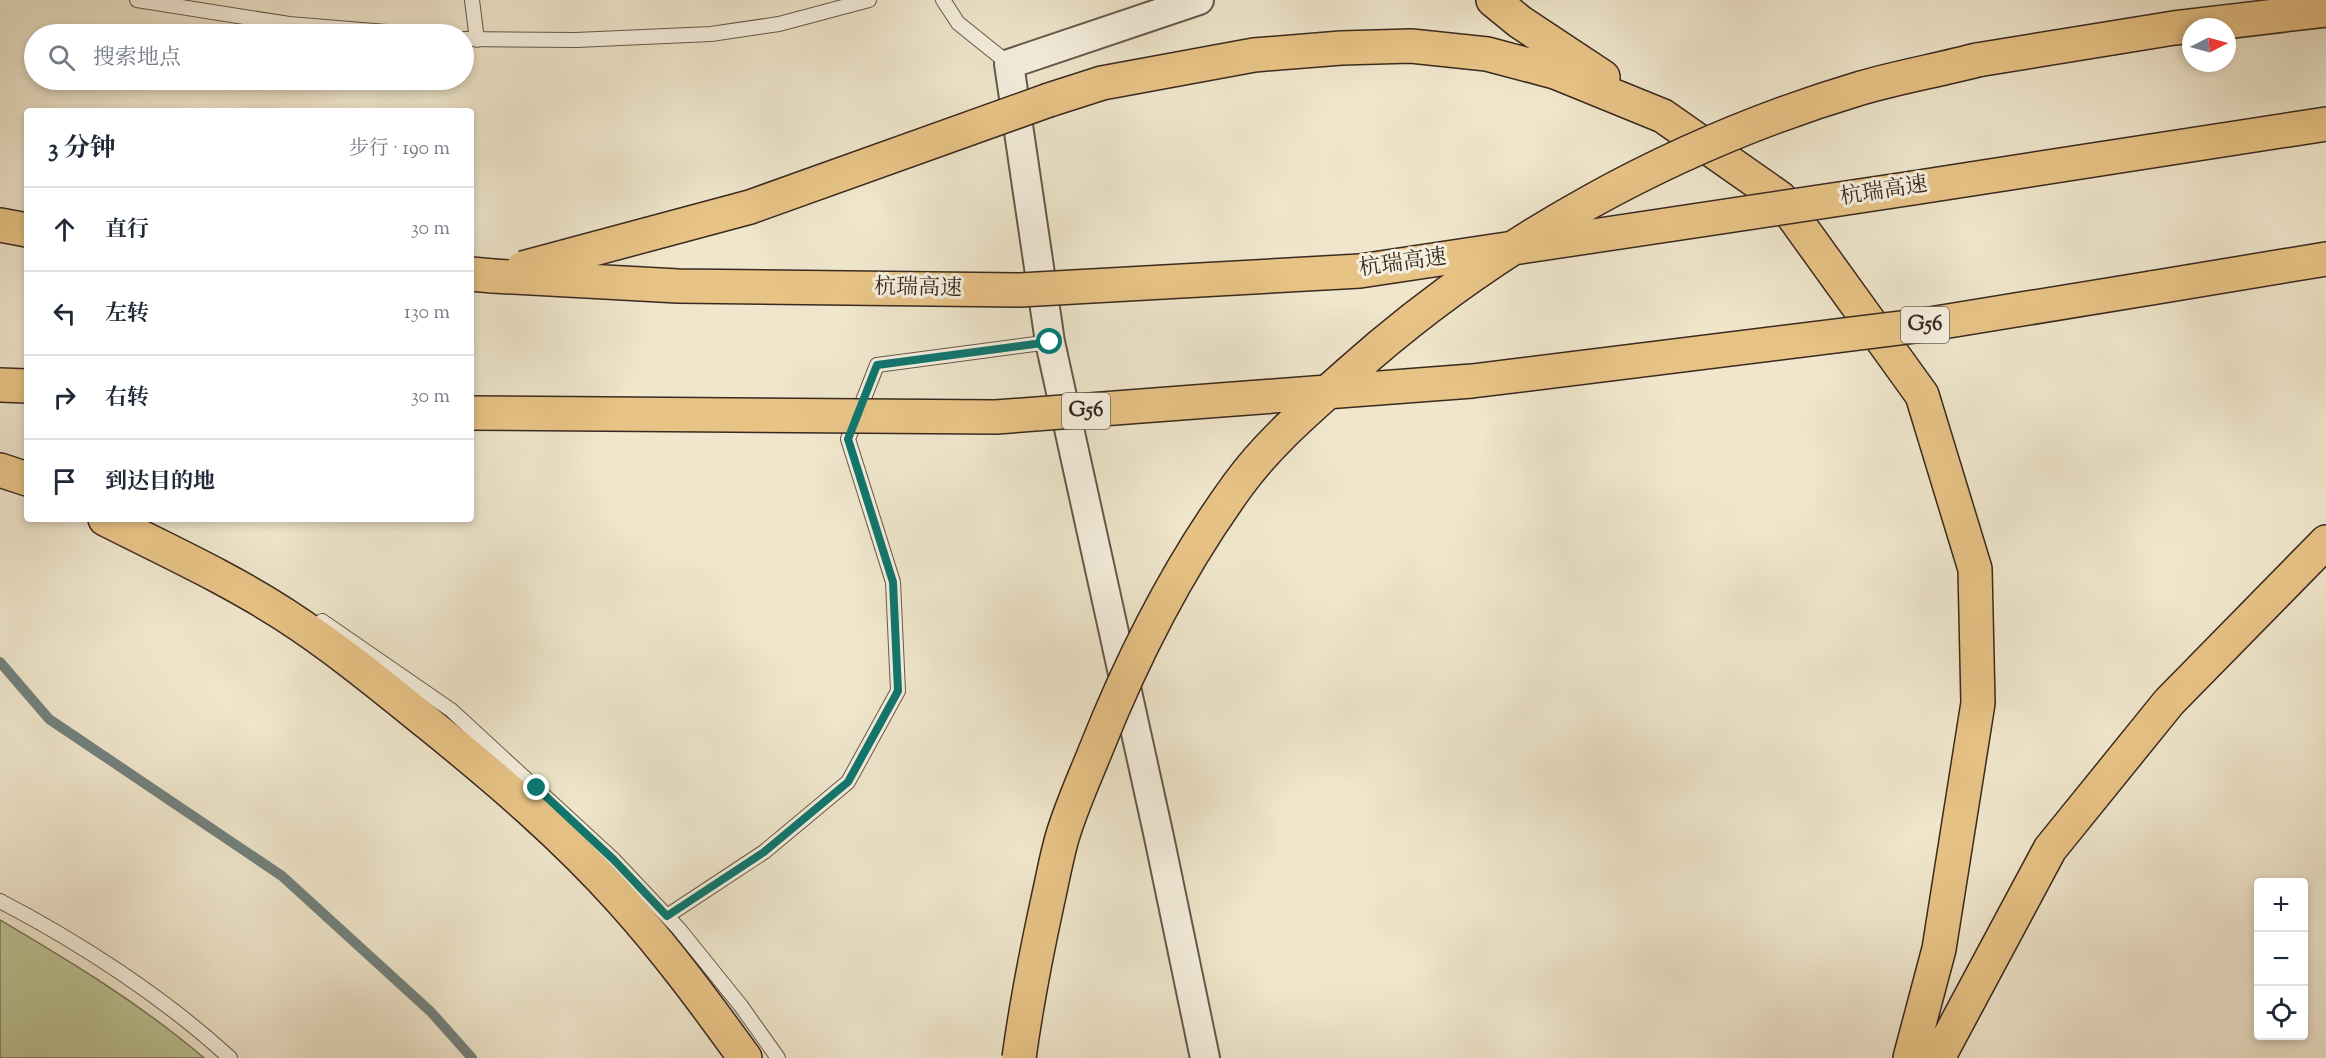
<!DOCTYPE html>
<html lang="zh">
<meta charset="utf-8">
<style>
:root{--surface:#fff;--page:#f2f2f3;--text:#1f2937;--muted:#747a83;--line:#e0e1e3}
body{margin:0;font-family:"Sorts Mill Goudy","Noto Serif SC",serif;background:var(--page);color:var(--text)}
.controls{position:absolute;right:18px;bottom:18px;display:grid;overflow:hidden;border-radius:6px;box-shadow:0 3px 9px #0003}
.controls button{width:54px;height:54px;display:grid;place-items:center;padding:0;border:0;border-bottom:2px solid var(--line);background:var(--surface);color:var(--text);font:30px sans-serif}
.compass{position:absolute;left:2182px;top:18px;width:54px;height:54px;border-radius:50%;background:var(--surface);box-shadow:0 3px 9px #0003;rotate:84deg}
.stop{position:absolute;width:18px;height:18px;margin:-14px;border:4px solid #0f766e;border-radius:50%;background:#fff}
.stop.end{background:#0f766e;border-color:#fff;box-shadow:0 2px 6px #0008}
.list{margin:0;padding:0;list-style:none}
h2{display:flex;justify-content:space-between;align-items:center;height:78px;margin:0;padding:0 24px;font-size:26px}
h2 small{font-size:20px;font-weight:400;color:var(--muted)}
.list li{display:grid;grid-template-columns:39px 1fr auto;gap:18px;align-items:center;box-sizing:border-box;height:84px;padding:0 24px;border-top:2px solid var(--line)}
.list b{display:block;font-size:22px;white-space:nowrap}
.list em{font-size:20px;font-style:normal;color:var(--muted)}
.icon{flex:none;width:33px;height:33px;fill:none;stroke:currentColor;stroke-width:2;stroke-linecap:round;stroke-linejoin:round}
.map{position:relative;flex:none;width:2326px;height:1058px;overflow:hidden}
.search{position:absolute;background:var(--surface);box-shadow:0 3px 9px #0003;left:24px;top:24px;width:450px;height:66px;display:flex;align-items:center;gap:15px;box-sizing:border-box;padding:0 21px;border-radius:33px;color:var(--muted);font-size:22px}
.panel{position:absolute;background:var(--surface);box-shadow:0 3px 9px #0003;left:24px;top:108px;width:450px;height:414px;border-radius:6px}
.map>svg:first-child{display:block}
.green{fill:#bcc496;stroke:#7a765b;stroke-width:1.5}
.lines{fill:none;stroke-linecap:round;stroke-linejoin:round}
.stream{stroke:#73827e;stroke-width:10}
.lane-casing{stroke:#66584b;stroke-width:16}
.street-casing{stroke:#66584b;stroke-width:32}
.highway-casing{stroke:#392920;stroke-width:36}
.lane{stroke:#f5efde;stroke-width:14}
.street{stroke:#f5efde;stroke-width:28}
.highway{stroke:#e8c386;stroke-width:33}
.highway-bridge-casing{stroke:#392920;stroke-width:36;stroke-linecap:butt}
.highway-bridge{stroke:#e8c386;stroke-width:33}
.route{stroke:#0f766e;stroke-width:8}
.labels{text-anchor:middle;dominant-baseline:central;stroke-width:6;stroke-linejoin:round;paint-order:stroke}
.shield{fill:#f5efde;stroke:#716459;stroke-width:1.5}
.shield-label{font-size:21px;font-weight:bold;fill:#392920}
.street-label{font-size:22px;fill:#392920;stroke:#f5efde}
</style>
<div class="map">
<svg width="2326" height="1058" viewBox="0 0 2326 1058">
<rect width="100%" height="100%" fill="#efe6cc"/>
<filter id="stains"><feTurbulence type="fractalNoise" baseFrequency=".00333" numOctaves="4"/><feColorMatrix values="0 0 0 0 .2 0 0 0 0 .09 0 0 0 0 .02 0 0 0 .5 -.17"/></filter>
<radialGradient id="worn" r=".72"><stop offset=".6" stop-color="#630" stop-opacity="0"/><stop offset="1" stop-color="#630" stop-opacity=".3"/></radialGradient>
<path class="green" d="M0,920C71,962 141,1004 204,1058H0Z"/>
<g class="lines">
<path class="stream" d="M0,662L49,719L282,876L431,1012L472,1058"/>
<defs>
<path id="lane" d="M137,0L289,24L411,34
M472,0L477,40
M943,0L958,23L1009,64
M464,39L576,40L711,34L779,24L869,0
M322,621L451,710L614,860L679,929L741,1006L778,1058
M0,901C79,942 165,998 230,1058
M667,916L764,852L848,782L898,691L893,582L848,439L877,365L1050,342"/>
<path id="street" d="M1199,0L1009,64L1050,342L1159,837L1205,1058"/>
<path id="highway" d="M1493,0L1520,22L1603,77
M1977,60L2174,28L2326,10
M1049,100L1102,83L1254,55L1341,48L1411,46L1487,54L1555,72L1663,116L1780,198L1922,395L1975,569L1978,703L1939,949L1910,1058
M1913,188L2326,124
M0,225L27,230
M471,274L493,276
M2151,288L2326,259
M0,385L27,386
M0,470L27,479
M105,519C166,550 228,578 285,615C336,648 382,686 429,724C497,779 564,836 622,901C667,951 706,1004 745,1058
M1938,1058L2050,849L2169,702L2326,542"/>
</defs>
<use href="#lane" class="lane-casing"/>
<use href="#street" class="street-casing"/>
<use href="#highway" class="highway-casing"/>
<use href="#lane" class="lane"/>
<use href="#street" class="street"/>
<use href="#highway" class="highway"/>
<defs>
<path id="highway-bridge" d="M523,268L750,207L1049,100
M493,276L678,286L1020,290L1360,271L1913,188
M471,413L996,417L1472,381L1924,325L2151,288
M1019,1058C1026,1006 1036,955 1047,904C1052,882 1056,859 1062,838C1071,807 1085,777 1097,747C1134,654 1179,566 1238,485C1269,442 1310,408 1349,373C1495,242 1673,144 1861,88C1899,77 1939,70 1977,60"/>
</defs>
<use href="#highway-bridge" class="highway-bridge-casing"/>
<use href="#highway-bridge" class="highway-bridge"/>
</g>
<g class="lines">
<path class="route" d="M537,788L614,860L667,916L764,852L848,782L898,691L893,582L848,439L877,365L1050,342"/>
</g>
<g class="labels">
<g class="shield">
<rect x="1901" y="307" width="48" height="36" rx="4.5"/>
<rect x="1062" y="393" width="48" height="36" rx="4.5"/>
</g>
<g class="shield-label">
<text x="1925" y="325">G56</text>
<text x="1086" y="411">G56</text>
</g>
<g class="street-label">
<text transform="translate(1884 192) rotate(-9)">杭瑞高速</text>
<text transform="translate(1403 264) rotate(-8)">杭瑞高速</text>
<text transform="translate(918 289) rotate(1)">杭瑞高速</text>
</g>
</g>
<rect width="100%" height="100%" filter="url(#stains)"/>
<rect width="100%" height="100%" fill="url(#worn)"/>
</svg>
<div class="controls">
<button>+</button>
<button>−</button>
<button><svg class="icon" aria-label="locate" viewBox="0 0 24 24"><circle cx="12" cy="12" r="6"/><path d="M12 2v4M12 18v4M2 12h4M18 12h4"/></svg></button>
</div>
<svg class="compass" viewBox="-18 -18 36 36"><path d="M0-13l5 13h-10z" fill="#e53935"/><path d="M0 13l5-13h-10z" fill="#747a83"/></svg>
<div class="stop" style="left:1050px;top:342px"></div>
<div class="stop end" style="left:537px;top:788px"></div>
<div class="search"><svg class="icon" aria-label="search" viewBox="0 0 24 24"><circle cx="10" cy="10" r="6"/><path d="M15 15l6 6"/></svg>搜索地点</div>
<section class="panel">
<h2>3 分钟<small>步行 · 190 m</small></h2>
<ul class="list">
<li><svg class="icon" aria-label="ahead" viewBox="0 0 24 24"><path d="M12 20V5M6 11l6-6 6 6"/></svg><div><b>直行</b></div><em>30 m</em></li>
<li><svg class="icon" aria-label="left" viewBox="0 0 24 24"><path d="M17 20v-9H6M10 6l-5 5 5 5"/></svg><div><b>左转</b></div><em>130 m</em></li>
<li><svg class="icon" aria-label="right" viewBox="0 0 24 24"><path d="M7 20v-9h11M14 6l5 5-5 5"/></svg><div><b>右转</b></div><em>30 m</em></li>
<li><svg class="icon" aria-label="arrive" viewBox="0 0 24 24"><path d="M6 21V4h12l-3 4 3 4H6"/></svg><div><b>到达目的地</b></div></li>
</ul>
</section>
</div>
